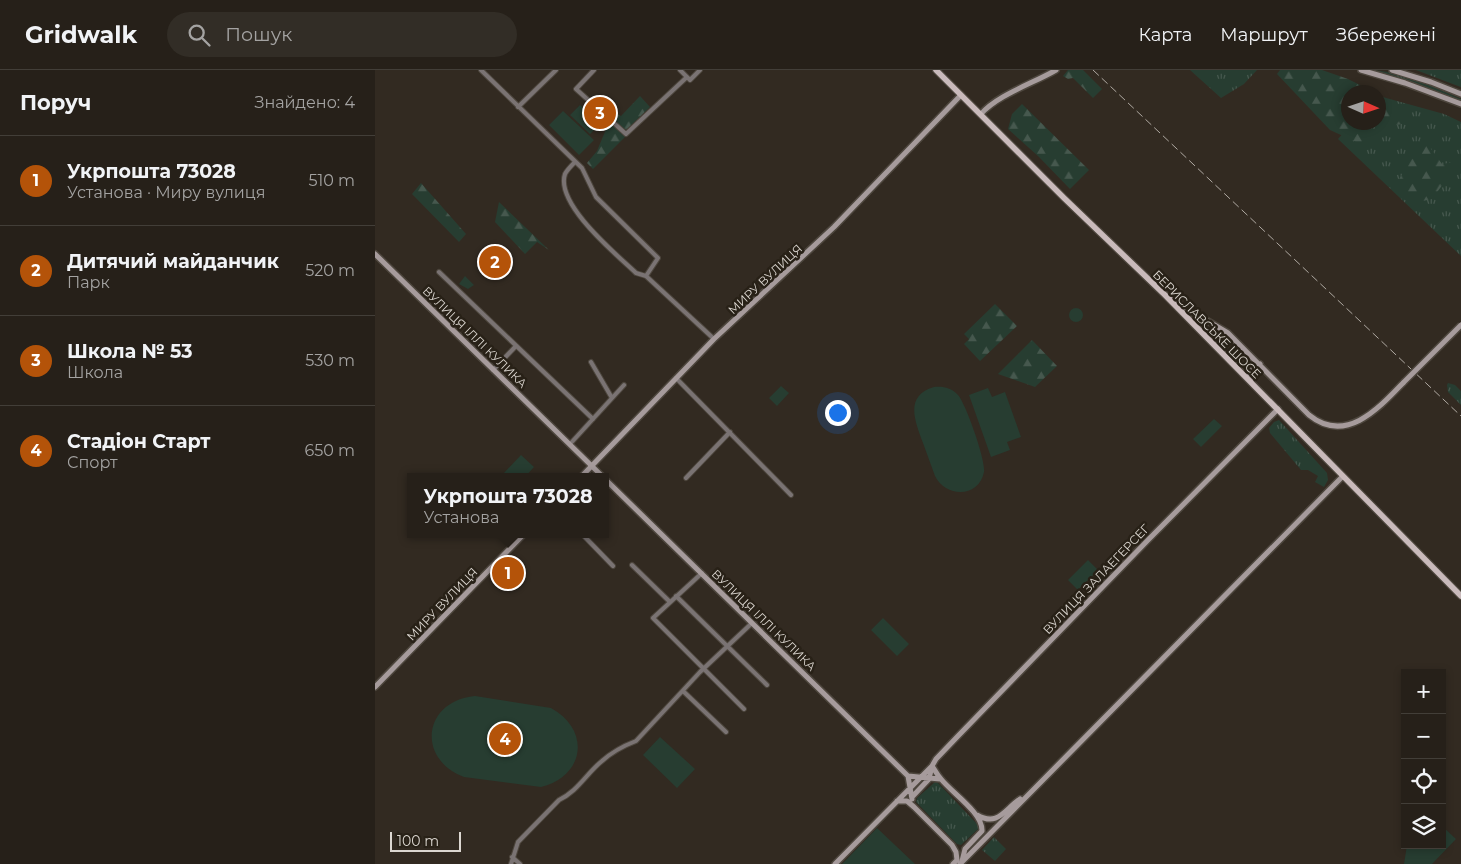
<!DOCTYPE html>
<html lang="uk">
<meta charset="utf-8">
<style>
:root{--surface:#262019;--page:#322d26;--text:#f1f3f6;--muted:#a4a3a2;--line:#423e38;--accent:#b45309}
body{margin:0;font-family:Montserrat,sans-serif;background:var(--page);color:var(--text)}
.controls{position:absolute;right:15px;bottom:15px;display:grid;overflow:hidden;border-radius:0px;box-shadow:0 2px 8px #0003}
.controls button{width:45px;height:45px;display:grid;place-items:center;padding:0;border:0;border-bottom:1px solid var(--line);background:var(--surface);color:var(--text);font:25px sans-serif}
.compass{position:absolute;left:966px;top:15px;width:45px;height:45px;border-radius:50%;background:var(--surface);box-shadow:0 2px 8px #0003;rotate:93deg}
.scale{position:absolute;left:15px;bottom:12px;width:71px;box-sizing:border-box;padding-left:5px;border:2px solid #dcd7d1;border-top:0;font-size:14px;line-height:18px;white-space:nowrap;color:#dcd7d1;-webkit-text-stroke:4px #282117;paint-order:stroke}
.you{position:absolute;left:462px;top:342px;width:18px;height:18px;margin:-12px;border:4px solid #fff;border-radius:50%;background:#1a73e8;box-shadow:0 0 0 8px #1a73e833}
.badge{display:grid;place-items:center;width:32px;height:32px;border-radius:50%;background:var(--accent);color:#fff;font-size:16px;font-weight:700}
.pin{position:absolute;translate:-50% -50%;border:2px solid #fff;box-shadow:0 1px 5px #0006}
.popup{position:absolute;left:32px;top:403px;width:202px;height:65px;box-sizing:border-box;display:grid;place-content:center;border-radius:0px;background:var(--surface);filter:drop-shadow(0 1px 4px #0005);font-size:16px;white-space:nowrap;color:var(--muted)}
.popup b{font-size:19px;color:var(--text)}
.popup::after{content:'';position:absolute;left:50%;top:100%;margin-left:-10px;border:10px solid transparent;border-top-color:var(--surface)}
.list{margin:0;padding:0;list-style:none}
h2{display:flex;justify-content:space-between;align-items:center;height:65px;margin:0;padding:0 20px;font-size:21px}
h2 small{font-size:16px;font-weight:400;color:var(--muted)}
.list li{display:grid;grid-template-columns:32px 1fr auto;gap:15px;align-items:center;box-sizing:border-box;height:90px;padding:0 20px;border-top:1px solid var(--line)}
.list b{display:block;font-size:19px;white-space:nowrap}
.list p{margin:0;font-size:16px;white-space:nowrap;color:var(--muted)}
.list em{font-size:16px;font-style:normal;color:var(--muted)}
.icon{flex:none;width:28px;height:28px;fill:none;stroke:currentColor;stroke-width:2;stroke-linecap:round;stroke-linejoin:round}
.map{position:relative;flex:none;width:1086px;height:794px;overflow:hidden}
header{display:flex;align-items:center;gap:30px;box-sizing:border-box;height:70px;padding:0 25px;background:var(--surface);border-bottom:1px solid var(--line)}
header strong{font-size:24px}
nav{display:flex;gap:28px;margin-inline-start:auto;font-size:18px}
.search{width:350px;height:45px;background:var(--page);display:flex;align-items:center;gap:12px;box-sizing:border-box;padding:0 18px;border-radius:28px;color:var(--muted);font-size:19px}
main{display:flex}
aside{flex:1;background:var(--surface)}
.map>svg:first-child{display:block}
.grass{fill:url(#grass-tufts)}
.forest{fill:url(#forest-firs)}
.park{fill:#273d31}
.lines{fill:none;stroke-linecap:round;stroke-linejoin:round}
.street-casing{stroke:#4d463d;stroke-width:6}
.secondary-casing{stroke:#4d463d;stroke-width:8}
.primary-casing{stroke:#4d463d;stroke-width:8}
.street{stroke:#7a7373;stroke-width:4}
.secondary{stroke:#a69b9c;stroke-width:5}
.primary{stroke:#c9babb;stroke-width:5.5}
.rail{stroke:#afa9a2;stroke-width:1;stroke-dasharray:8 4;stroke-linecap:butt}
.secondary-bridge-casing{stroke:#4d463d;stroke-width:8;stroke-linecap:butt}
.secondary-bridge{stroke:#a69b9c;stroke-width:5}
.labels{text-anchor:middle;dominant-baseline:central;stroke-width:5;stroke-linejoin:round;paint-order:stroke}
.street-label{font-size:12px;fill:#dcd7d1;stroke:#282117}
</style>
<header>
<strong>Gridwalk</strong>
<div class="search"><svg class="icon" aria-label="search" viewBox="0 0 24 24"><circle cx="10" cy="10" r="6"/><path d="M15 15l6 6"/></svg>Пошук</div>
<nav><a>Карта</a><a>Маршрут</a><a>Збережені</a></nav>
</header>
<main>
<aside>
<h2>Поруч<small>Знайдено: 4</small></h2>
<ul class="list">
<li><span class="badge">1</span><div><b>Укрпошта 73028</b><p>Установа · Миру вулиця</p></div><em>510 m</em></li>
<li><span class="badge">2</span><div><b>Дитячий майданчик</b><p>Парк</p></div><em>520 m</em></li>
<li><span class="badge">3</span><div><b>Школа № 53</b><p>Школа</p></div><em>530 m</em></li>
<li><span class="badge">4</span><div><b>Стадіон Старт</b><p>Спорт</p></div><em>650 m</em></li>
</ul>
</aside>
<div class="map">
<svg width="1086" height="794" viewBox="0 0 1086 794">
<defs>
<pattern id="grass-tufts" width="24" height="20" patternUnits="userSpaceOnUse" patternTransform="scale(1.25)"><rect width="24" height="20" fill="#273d31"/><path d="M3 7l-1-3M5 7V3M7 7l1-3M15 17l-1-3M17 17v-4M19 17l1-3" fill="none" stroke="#46584e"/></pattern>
<pattern id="forest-firs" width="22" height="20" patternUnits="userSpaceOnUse" patternTransform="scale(1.25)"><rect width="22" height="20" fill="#273d31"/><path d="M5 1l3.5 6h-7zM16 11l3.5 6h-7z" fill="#46584e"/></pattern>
</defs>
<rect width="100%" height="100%" fill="#322a21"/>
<path class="grass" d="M815,0H882L869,14L846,28Z
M993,0C1023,0 1059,17 1086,29V32L1040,14Z
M1041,0H1086V17L1083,16Z
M1004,26L1069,44L1086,52V186L963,69L977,53L1004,52Z
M1073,313L1080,315L1086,321V335L1073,322L1072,315Z
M904,350L952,403L953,410L949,417L940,412L943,406L933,400H926L895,363L894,358L899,352Z
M560,712L563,713L603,755V759L586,775L582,774L541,732L542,728Z
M619,767L631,779L620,791L607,780Z"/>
<path class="forest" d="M693,0H708L727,19L718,28L698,8L693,9L688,6Z
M905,0H947L973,9L999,22H974V52L986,53L990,76L955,60L902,4Z
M1004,25L1015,31L1031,53L1008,58L1002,53L1004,52Z
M265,26L275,37L251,60L235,48L241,43L246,46Z
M647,34L714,100L695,119L663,86L633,59L637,44Z
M234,52L251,66L218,99L212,93L222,81Z
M1038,72L1054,76L1067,94L1085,91L1057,129L1043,132L1019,118L1029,101Z
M46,113L91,164L84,172L37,124Z
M124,132L174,180L162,172L150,184L120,152Z
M620,234L642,256L605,291L589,274L594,269L589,264Z
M657,270L682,296L660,317L623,304Z"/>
<path class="park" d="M205,35L213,42L216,39L228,51L215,64L195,45Z
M188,41L219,70L204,85L174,55Z
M120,176L135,193L120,207L105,191Z
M90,206L99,215L93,219L84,214Z
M694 245a7 7 0 1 1 14 0a7 7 0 1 1-14 0Z
M406,316L414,323L402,336L394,328Z
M559,317C568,316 577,318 583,325C591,334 611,391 609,402C604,428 571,428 560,406C556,395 552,384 548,373C540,351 529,326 559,317Z
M613,318L617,327L630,322L646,367L632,372L635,380L616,387L594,325Z
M839,349L847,356L826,377L818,369Z
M146,385L159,397L150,407H130L127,405Z
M713,490L723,500L703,520L693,510Z
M508,548L534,574L522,586L496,560Z
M100,626L176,638C216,660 210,706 166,717L89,707C41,689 48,631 100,626Z
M285,667L320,699L302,718L268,685Z
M1067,756L1081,769L1057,794H1029L1032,775H1067Z
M502,758L540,794H467Z"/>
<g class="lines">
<defs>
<path id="street" d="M106,0L207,98L221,127L283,188L271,206L339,269
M219,0L201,19L251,64L312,7
M305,0L315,10L325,0
M143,37L181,0
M200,92C197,95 192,100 190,104C180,134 241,184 261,203L271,206
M64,202L218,349
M216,292L237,328
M118,300L141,276
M301,308L416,425
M195,374L249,315
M311,408L355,362
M207,464L238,496
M257,495L295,532
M327,503L278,548L369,639
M301,526L392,615
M308,621L351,662
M137,787L145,794
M136,794L143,772L184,730C202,722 212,703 227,691C237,682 248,676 261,671L325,602L377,553"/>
<path id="secondary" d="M986,0L1030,13L1086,34
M1017,0L1056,12L1086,24
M606,44C622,25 659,13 681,0
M0,184L228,407
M794,228L853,263L934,345C971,375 1004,338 1029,312
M876,312L874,303L885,294
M206,407L339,269L459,157L586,25
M230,409L533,706
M0,617L149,464
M557,696C560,700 562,705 566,709C577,723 608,743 607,761L590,779L587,791
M533,706L565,709
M533,706L537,729
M537,727L554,709L557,696
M522,731H532L539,737L577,775L581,782L582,790L578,794
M602,745C623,757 629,740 645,729
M460,794L557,696L561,689L583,666L774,469L903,339
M585,794L967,407"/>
<path id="primary" d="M561,0L689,128L790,225L1086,526"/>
</defs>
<use href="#street" class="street-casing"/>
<use href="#secondary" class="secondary-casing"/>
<use href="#primary" class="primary-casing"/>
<use href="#street" class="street"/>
<use href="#secondary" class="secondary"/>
<use href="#primary" class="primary"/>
<path class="rail" d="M718,0L1086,346"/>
<defs>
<path id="secondary-bridge" d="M1029,312L1086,255"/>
</defs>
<use href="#secondary-bridge" class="secondary-bridge-casing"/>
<use href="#secondary-bridge" class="secondary-bridge"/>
</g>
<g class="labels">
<g class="street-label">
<text transform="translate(390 209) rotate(-43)">МИРУ ВУЛИЦЯ</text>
<text transform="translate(832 254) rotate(45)">БЕРИСЛАВСЬКЕ ШОСЕ</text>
<text transform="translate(100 267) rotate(44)">ВУЛИЦЯ ІЛЛІ КУЛИКА</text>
<text transform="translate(721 509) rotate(-46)">ВУЛИЦЯ ЗАЛАЕГЕРСЕГ</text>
<text transform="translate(67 534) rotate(-46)">МИРУ ВУЛИЦЯ</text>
<text transform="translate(389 550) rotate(44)">ВУЛИЦЯ ІЛЛІ КУЛИКА</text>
</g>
</g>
</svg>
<div class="controls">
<button>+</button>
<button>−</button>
<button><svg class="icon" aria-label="locate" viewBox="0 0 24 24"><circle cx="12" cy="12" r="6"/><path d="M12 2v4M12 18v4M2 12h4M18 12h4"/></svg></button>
<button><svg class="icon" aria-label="layers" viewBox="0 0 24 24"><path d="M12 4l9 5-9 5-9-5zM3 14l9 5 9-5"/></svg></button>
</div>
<svg class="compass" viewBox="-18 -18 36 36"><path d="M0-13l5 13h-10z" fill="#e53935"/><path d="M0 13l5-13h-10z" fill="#a4a3a2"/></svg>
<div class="scale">100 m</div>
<div class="you"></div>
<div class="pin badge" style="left:133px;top:503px">1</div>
<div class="popup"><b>Укрпошта 73028</b>Установа</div>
<div class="pin badge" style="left:120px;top:192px">2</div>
<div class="pin badge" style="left:225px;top:43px">3</div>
<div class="pin badge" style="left:130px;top:669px">4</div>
</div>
</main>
